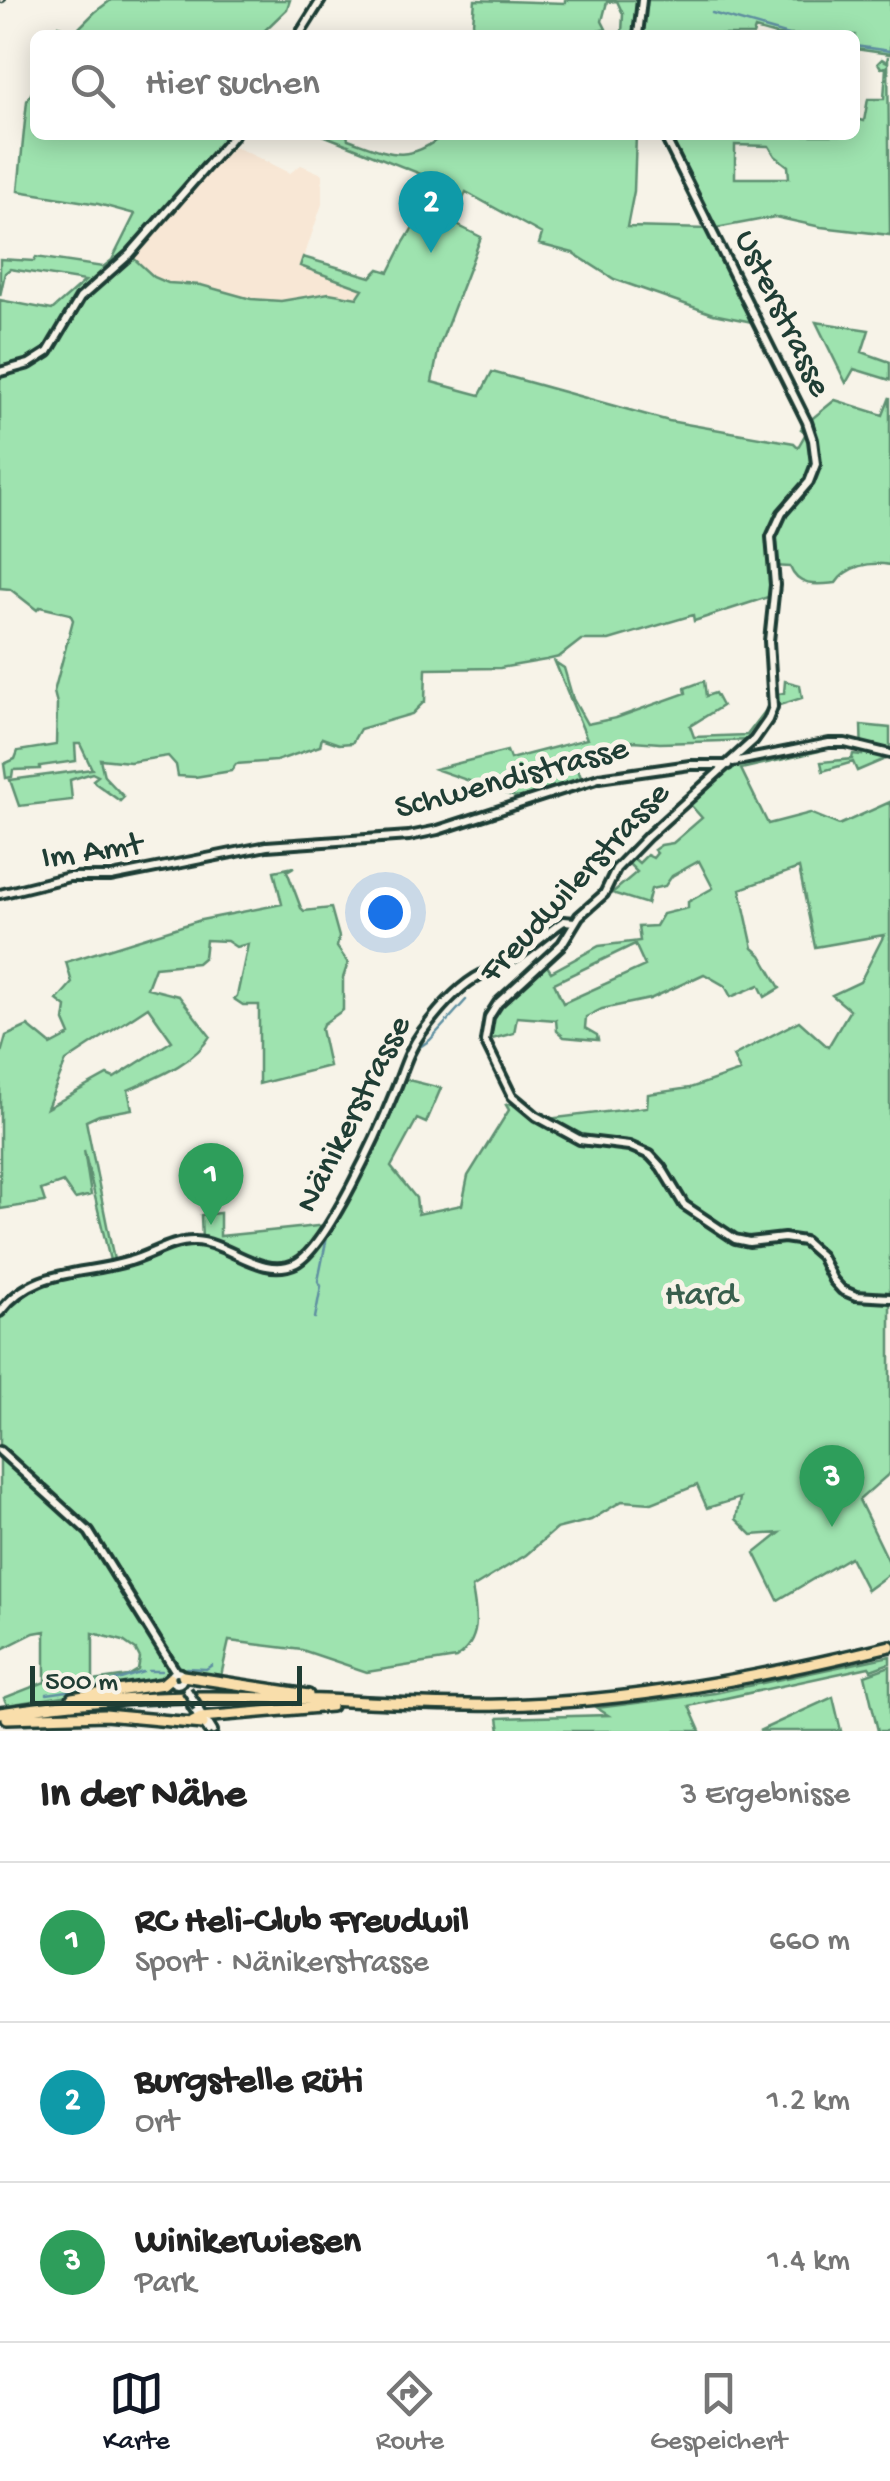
<!DOCTYPE html>
<html lang="de">
<meta charset="utf-8">
<style>
:root{--surface:#fff;--page:#f2f2f2;--text:#222;--muted:#767676;--line:#e0e0e0;--accent:#111827}
body{margin:0;font-family:"Gochi Hand",sans-serif;background:var(--page);color:var(--text)}
.scale{position:absolute;left:30px;bottom:25px;width:272px;box-sizing:border-box;padding-left:10px;border:5px solid #1f3d34;border-top:0;font-size:28px;line-height:35px;white-space:nowrap;color:#1f3d34;-webkit-text-stroke:8px #f7f3e8;paint-order:stroke}
.you{position:absolute;left:385px;top:912px;width:35px;height:35px;margin:-25px;border:8px solid #fff;border-radius:50%;background:#1a73e8;box-shadow:0 0 0 15px #1a73e833}
.badge{display:grid;place-items:center;width:65px;height:65px;border-radius:50%;background:var(--accent);color:#fff;font-size:32px;font-weight:700}
.pin{position:absolute;translate:-50% -82px;filter:drop-shadow(0 2px 5px #0008)}
.pin::after{content:'';position:absolute;top:52px;width:35px;height:30px;background:inherit;clip-path:polygon(0 0,100% 0,50% 100%)}
.list{margin:0;padding:0;list-style:none}
h2{display:flex;justify-content:space-between;align-items:center;height:130px;margin:0;padding:0 40px;font-size:42px}
h2 small{font-size:32px;font-weight:400;color:var(--muted)}
.list li{display:grid;grid-template-columns:65px 1fr auto;gap:30px;align-items:center;box-sizing:border-box;height:160px;padding:0 40px;border-top:2px solid var(--line)}
.list b{display:block;font-size:38px;white-space:nowrap}
.list p{margin:0;font-size:32px;white-space:nowrap;color:var(--muted)}
.list em{font-size:32px;font-style:normal;color:var(--muted)}
.icon{flex:none;width:55px;height:55px;fill:none;stroke:currentColor;stroke-width:2;stroke-linecap:round;stroke-linejoin:round}
.map{position:relative;flex:none;width:890px;height:1731px;overflow:hidden}
.search{position:absolute;background:var(--surface);box-shadow:0 5px 25px #0003;left:30px;right:30px;top:30px;height:110px;display:flex;align-items:center;gap:25px;box-sizing:border-box;padding:0 35px;border-radius:15px;color:var(--muted);font-size:38px}
.sheet{height:610px;background:var(--surface)}
nav{display:flex;justify-content:space-around;align-items:center;box-sizing:border-box;height:140px;border-top:2px solid var(--line);background:var(--surface);font-size:28px;color:var(--muted)}
nav a{display:grid;justify-items:center;gap:5px}
nav .on{color:var(--accent)}
.map>svg:first-child{display:block}
.built{fill:#f8e7d5}
.green{fill:#9ee3af;stroke:#5e9072;stroke-width:2.5;fill-rule:evenodd}
.lines{fill:none;stroke-linecap:round;stroke-linejoin:round}
.stream{stroke:#5f90a1;stroke-width:2.5}
.secondary-casing{stroke:#1f3d34;stroke-width:14}
.highway-casing{stroke:#1f3d34;stroke-width:16}
.secondary{stroke:#f7f3e8;stroke-width:6}
.highway{stroke:#f9deab;stroke-width:9}
.rail-casing{stroke:#1f3d34;stroke-width:6}
.rail{stroke:#f7f3e8;stroke-width:2.5;stroke-dasharray:8;stroke-linecap:butt}
.secondary-bridge-casing{stroke:#1f3d34;stroke-width:14;stroke-linecap:butt}
.secondary-bridge{stroke:#f7f3e8;stroke-width:6}
.labels{text-anchor:middle;dominant-baseline:central;stroke-width:10;stroke-linejoin:round;paint-order:stroke}
.street-label{font-size:35px;fill:#1f3d34;stroke:#f7f3e8}
.park-label{font-size:35px;fill:#385e4d;stroke:#f7f3e8}
</style>
<div class="map">
<svg width="890" height="1731" viewBox="0 0 890 1731">
<rect width="100%" height="100%" fill="#f7f3e8"/>
<filter id="ink" filterUnits="userSpaceOnUse"><feTurbulence type="fractalNoise" baseFrequency=".01" numOctaves="2"/><feDisplacementMap in="SourceGraphic" scale="20" xChannelSelector="R" yChannelSelector="G"/><feConvolveMatrix kernelMatrix="1 2 1 2 8 2 1 2 1" color-interpolation-filters="sRGB"/></filter>
<g filter="url(#ink)">
<path class="built" d="M227,143L290,173L301,165L322,174V204L301,266L364,289L358,299L329,293L281,301L251,299L201,285L168,283L150,274L130,254Z"/>
<path class="green" d="M111,0H290L287,9L260,35H56L58,26L76,31L95,12Z
M475,0L565,3V0H890V54L855,49V35H776L755,29L753,35H627L622,33L623,14L617,1L607,2L602,21L606,29C597,33 585,28 580,35H472Z
M888,56L890,235L821,227L775,217L711,229L757,323L713,314L614,279L573,253L539,244L542,234L466,192L453,223L481,237L439,347L432,382L480,395L492,372L669,421L794,443L798,447L806,433L801,429L804,425L835,400L883,415L890,397V565C870,561 847,566 836,583C817,585 798,588 790,567L774,566V595L694,621L693,615L609,640H581L559,657L546,660L500,668L426,669L425,701L412,714L360,729L352,743L339,744L322,738L320,746L276,761L236,764L231,771L195,777L178,776L176,765L168,756L130,762L100,759L104,776L124,797L120,801L95,783L93,780L98,776L92,773L70,780L72,800L19,806L10,780L92,769L80,744H75L76,761L40,766V769L13,770L12,777L6,778L4,764L15,759L18,751L56,745L57,704L54,692L73,620L70,614L40,607L37,610L10,589L0,588V300L52,310L85,281L10,269L5,273L0,296V259L34,261L36,257L103,267L112,260L135,214L98,204L18,191L27,101L35,87V135H234L130,255L154,277L168,283L201,285L251,299L281,301L329,293L357,298L363,289L300,266L303,257L371,277L379,269L389,272L404,242L441,182L323,135H347L348,139C388,153 407,165 443,135H636L634,191L627,227L710,229L664,135H855V119L864,121L868,99H884L886,67L881,68L878,63L882,59L887,62ZM735,145L769,146L775,156L788,166L789,178H735Z
M816,322L869,330L862,352L890,362V380L854,369L846,383Z
M555,662L564,668L573,699L587,724L616,718L686,693L685,688L704,681L706,696L715,693L722,706L690,726L694,737L747,735L773,701L772,695L784,693L785,681L800,685L802,698L773,707L754,740L660,743L633,741L574,758L583,783L524,800L435,769L507,751L510,759L587,739Z
M861,725L890,728V757L857,771L853,762L823,771L821,762L852,759L853,754L862,755Z
M817,744L819,751L741,769L768,824L810,813L839,825L890,802V1473L859,1500L890,1564V1573L867,1590L850,1557L778,1600L755,1553L780,1533L752,1535L736,1519L740,1498L707,1508L697,1485L652,1503L622,1501L591,1520L556,1529L526,1555L472,1588C477,1615 482,1640 456,1658L367,1672L302,1650L229,1641L220,1680L187,1675L179,1670L164,1680L7,1705L4,1698L45,1682V1631L34,1633L0,1650V1312L30,1286L111,1265L84,1150L91,1195L75,1199L63,1182L41,1190L45,1202L0,1209V1057L6,1036L28,1026L51,1045L70,1035L64,1021L66,1007L57,1000L72,983L66,962L201,920L282,904L274,871L294,867L287,871L301,908L304,911L331,908L339,937L337,947L348,963L343,978V1010L323,1024L321,1029L329,1066L259,1084V1005H243L234,999L237,996L248,944L236,947L227,941L206,940L204,957L197,963L155,967L147,988L179,996L210,1036C195,1063 155,1078 128,1090L132,1109L99,1115L86,1121L115,1265L173,1245L202,1241L201,1215L220,1213V1236L327,1225L400,1078L441,1088L426,1123L417,1119L391,1167L416,1198L418,1214L462,1205L468,1176L509,1110L506,1105L517,1101L548,1119L647,1107L648,1094L690,1088L740,1071L733,1056L799,1021L828,1047L850,1010L832,995L860,982L884,935L815,947L799,868L740,889L753,948L761,955L780,988L765,997L759,985L731,997L725,986L704,974L650,999L602,1009L586,1017L585,1028L597,1035L598,1040L564,1037L557,1031L556,1020L517,1017L514,1033L485,1041L493,1011L544,961L551,972L599,946L640,941L638,927L656,926L663,914L688,908V902L713,888L699,861L672,876L665,886L651,889L647,904L612,893L637,872L625,860L630,855L639,863L647,855L653,858L657,853L654,850L661,845L673,843L702,818L687,801L728,766ZM635,944L645,966L563,1003L554,983ZM148,1007L172,1041L114,1078L107,1075L47,1108L66,1061ZM93,1633L123,1641L136,1650L140,1658L138,1670L128,1676L93,1681Z
M890,1656V1663L871,1670L869,1667L689,1706L700,1731H500L498,1718L608,1715L597,1708L715,1693Z
M890,1666V1731H878L865,1675Z
M833,1697L841,1731H759Z"/>
<g class="lines">
<path class="stream" d="M712,13L789,35
M855,46L890,51
M414,1051L430,1040L466,1000
M375,1124L391,1088
M315,1318L321,1286L318,1281L328,1232
M186,1668L206,1669L212,1665
M149,1671H162
M47,1694L95,1687L143,1672
M27,1731L28,1729"/>
<defs>
<path id="secondary" d="M299,35L321,0
M638,35L642,0
M664,135L807,422L813,440L816,464L809,482L782,513L771,537L775,585L769,641L773,707L768,720L754,740L648,836L616,869L604,894L579,916L562,944L498,1003L489,1017L485,1041L512,1096L536,1116L580,1140L629,1146L650,1155L661,1167L684,1205L735,1239L749,1242L784,1238L804,1241L821,1256L833,1280L842,1290L856,1296L890,1298
M0,372L29,364L48,352L80,298L130,254L234,135
M733,762L829,743H845L890,754
M0,894L69,877H111L267,846L409,836L438,830L599,778L690,765H728
M0,1312C34,1267 83,1276 130,1261C151,1255 173,1240 195,1241C228,1242 262,1280 296,1263C327,1247 380,1129 394,1093C403,1072 408,1051 422,1032C438,1010 458,986 482,974C495,966 509,961 522,953C537,943 550,930 564,921L575,922
M0,1451L89,1532L176,1672
M171 1678a6 6 0 1 1 12 0a6 6 0 1 1-12 0Z
M192,1706L208,1731
M198,1707L213,1731"/>
<path id="highway" d="M183,1676L308,1695
M72,1698L163,1684L170,1678
M0,1713C68,1703 136,1697 204,1697C303,1696 402,1707 500,1705C633,1702 762,1677 890,1646
M7,1718L105,1715L203,1724
M193,1721L201,1717L331,1706"/>
</defs>
<use href="#secondary" class="secondary-casing"/>
<use href="#highway" class="highway-casing"/>
<use href="#secondary" class="secondary"/>
<use href="#highway" class="highway"/>
<defs>
<path id="rail" d="M0,1L3,0"/>
</defs>
<use href="#rail" class="rail-casing"/>
<use href="#rail" class="rail"/>
<defs>
<path id="secondary-bridge" d="M187,1690L198,1707"/>
</defs>
<use href="#secondary-bridge" class="secondary-bridge-casing"/>
<use href="#secondary-bridge" class="secondary-bridge"/>
</g>
</g>
<g class="labels">
<g class="street-label">
<text transform="translate(781 314) rotate(64)">Usterstrasse</text>
<text transform="translate(512 780) rotate(-15)">Schwendistrasse</text>
<text transform="translate(92 853) rotate(-8)">Im Amt</text>
<text transform="translate(576 884) rotate(-47)">Freudwilerstrasse</text>
<text transform="translate(355 1115) rotate(-63)">Nänikerstrasse</text>
</g>
<g class="park-label">
<text x="701" y="1296">Hard</text>
</g>
</g>
</svg>
<div class="scale">500 m</div>
<div class="you"></div>
<div class="pin badge" style="left:211px;top:1225px;background:#2e9e5b">1</div>
<div class="pin badge" style="left:431px;top:253px;background:#0f9aa8">2</div>
<div class="pin badge" style="left:832px;top:1527px;background:#2e9e5b">3</div>
<div class="search"><svg class="icon" aria-label="search" viewBox="0 0 24 24"><circle cx="10" cy="10" r="6"/><path d="M15 15l6 6"/></svg>Hier suchen</div>
</div>
<section class="sheet">
<h2>In der Nähe<small>3 Ergebnisse</small></h2>
<ul class="list">
<li><span class="badge" style="background:#2e9e5b">1</span><div><b>RC Heli-Club Freudwil</b><p>Sport · Nänikerstrasse</p></div><em>660 m</em></li>
<li><span class="badge" style="background:#0f9aa8">2</span><div><b>Burgstelle Rüti</b><p>Ort</p></div><em>1.2 km</em></li>
<li><span class="badge" style="background:#2e9e5b">3</span><div><b>Winikerwiesen</b><p>Park</p></div><em>1.4 km</em></li>
</ul>
</section>
<nav>
<a class="on"><svg class="icon" aria-label="map" viewBox="0 0 24 24"><path d="M3 6l6-2 6 2 6-2v14l-6 2-6-2-6 2zM9 4v14M15 6v14"/></svg>Karte</a>
<a><svg class="icon" aria-label="directions" viewBox="0 0 24 24"><path d="M12 3l9 9-9 9-9-9zM9 14v-3h6M13 9l2 2-2 2"/></svg>Route</a>
<a><svg class="icon" aria-label="saved" viewBox="0 0 24 24"><path d="M7 4h10v16l-5-4-5 4z"/></svg>Gespeichert</a>
</nav>
